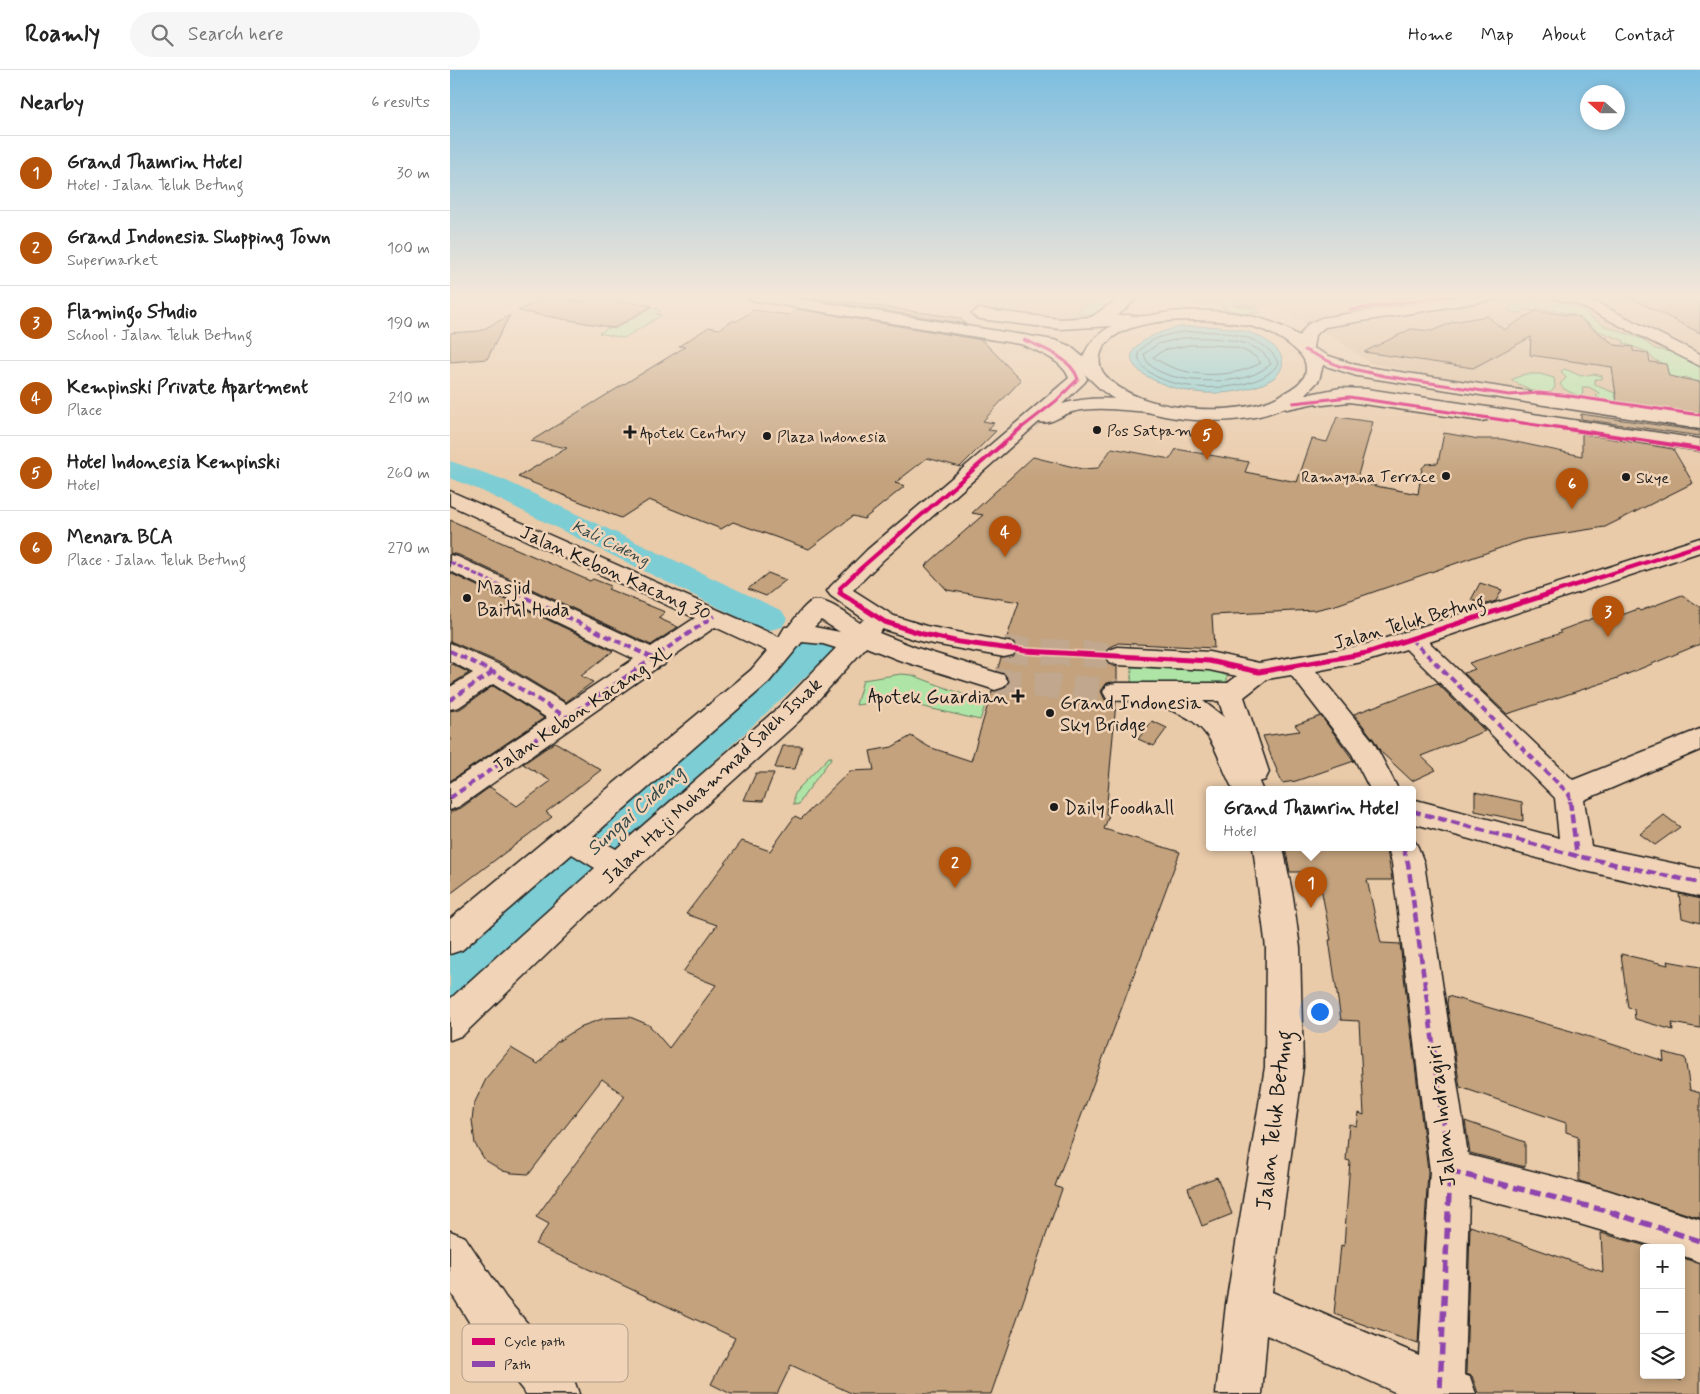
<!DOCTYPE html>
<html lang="en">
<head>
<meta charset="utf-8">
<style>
	:root { --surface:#fff; --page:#f6f6f6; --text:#222; --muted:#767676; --line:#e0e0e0; --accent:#b45309 }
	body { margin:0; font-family:Mynerve,sans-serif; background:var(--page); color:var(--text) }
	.controls { position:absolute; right:15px; bottom:15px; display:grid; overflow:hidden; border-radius:5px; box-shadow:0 2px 8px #0003 }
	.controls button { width:45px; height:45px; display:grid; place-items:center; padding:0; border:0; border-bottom:1px solid var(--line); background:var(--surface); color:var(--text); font:25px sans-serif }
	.compass { position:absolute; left:1130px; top:15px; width:45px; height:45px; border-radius:50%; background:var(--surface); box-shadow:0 2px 8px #0003; rotate:291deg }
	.you { position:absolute; left:869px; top:941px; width:18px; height:18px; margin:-12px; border:4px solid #fff; border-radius:50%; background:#1a73e8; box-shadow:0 0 0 8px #1a73e833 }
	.badge { display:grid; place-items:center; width:32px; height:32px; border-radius:50%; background:var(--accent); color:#fff; font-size:16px; font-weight:700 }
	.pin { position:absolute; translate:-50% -41px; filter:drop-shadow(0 1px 2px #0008) }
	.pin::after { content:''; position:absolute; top:26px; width:18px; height:15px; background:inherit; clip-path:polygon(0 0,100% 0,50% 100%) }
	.popup { position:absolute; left:756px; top:716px; width:210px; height:65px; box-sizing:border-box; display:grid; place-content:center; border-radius:5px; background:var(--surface); filter:drop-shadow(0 1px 4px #0005); font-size:16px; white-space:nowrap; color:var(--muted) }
	.popup b { font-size:19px; color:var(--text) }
	.popup::after { content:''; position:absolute; left:50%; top:100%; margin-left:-10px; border:10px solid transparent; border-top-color:var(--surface) }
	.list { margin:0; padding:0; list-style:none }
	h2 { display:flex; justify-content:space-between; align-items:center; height:65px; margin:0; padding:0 20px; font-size:21px }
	h2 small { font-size:16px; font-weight:400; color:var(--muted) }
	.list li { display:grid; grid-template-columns:32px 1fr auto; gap:15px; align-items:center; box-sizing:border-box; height:75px; padding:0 20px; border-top:1px solid var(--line) }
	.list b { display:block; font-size:19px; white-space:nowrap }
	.list p { margin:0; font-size:16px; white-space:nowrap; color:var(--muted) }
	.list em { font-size:16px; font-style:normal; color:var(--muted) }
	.icon { flex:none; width:28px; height:28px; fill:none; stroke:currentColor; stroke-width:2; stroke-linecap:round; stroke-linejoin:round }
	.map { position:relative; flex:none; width:1250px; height:1324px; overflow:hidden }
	header { display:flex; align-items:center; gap:30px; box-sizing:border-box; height:70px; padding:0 25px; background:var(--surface); border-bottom:1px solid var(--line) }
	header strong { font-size:24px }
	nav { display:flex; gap:28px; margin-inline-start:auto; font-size:18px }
	.search { width:350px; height:45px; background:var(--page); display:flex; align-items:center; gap:12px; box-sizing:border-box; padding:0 18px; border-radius:28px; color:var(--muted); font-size:19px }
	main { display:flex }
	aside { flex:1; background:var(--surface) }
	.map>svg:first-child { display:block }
	.built { fill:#dabb99 }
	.green { fill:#aee4a6; stroke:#658061 }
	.water { fill:#7ccdd4; stroke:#56868a }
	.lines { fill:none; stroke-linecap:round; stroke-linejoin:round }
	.shore { stroke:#426366; stroke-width:1 }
	.river { fill:#7ccdd4; fill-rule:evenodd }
	.building { fill:#c3a27d; stroke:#1c1c1c }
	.minor-tunnel { stroke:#c0a78d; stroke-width:26; stroke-dasharray:26 13; stroke-linecap:butt }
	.minor-casing { stroke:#1c1c1c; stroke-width:3 }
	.major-casing { stroke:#1c1c1c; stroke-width:3 }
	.minor { fill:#f1d4b7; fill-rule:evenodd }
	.major { fill:#f1d4b7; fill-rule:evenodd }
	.quiet-far3 { stroke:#8e44ad; stroke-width:3; stroke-dasharray:5.5 3; stroke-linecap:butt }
	.quiet-far2 { stroke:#8e44ad; stroke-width:4; stroke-dasharray:7 4; stroke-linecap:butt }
	.quiet-far1 { stroke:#8e44ad; stroke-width:4.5; stroke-dasharray:9 4.5; stroke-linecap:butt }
	.quiet { stroke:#8e44ad; stroke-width:5.5; stroke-dasharray:11 5.5; stroke-linecap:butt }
	.cycleway-far2-casing { stroke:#f1d4b7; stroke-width:5 }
	.cycleway-far1-casing { stroke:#f1d4b7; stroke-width:6 }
	.cycleway-casing { stroke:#f1d4b7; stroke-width:8 }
	.cycleway-far2 { stroke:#d6006c; stroke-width:3 }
	.cycleway-far1 { stroke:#d6006c; stroke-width:4 }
	.cycleway { stroke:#d6006c; stroke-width:5 }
	.poi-dot { fill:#1c1c1c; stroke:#f1d4b7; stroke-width:2 }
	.labels { text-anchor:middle; stroke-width:5; stroke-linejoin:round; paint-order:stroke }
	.far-poi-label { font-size:16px; fill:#1c1c1c; stroke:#f1d4b7; text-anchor:start }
	.far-water-label { font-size:16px; font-style:italic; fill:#34484a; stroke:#f1d4b7 }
	.street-label { font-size:19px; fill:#1c1c1c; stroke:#f1d4b7 }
	.poi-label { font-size:19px; fill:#1c1c1c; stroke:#f1d4b7; text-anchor:start }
	.water-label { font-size:20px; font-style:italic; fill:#34484a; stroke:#f1d4b7 }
	.near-street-label { font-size:22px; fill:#1c1c1c; stroke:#f1d4b7 }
	.key { fill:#f1d4b7; stroke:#b19d88; stroke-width:1 }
	.key-label { font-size:14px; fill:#1c1c1c }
</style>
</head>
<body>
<header>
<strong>Roamly</strong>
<div class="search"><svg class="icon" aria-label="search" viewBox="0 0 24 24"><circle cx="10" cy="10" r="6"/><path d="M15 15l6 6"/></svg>Search here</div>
<nav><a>Home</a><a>Map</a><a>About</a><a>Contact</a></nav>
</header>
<main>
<aside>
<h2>Nearby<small>6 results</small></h2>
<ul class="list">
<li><span class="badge">1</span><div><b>Grand Thamrin Hotel</b><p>Hotel · Jalan Teluk Betung</p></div><em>30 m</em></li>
<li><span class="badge">2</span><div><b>Grand Indonesia Shopping Town</b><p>Supermarket</p></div><em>100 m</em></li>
<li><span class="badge">3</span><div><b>Flamingo Studio</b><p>School · Jalan Teluk Betung</p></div><em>190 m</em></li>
<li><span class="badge">4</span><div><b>Kempinski Private Apartment</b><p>Place</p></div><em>210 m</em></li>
<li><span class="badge">5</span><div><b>Hotel Indonesia Kempinski</b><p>Hotel</p></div><em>260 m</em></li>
<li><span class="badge">6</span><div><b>Menara BCA</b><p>Place · Jalan Teluk Betung</p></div><em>270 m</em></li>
</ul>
</aside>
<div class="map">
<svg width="1250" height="1324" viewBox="0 0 1250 1324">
	<rect width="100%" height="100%" fill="#e9caa9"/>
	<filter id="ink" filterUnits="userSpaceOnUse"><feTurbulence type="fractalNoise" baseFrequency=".02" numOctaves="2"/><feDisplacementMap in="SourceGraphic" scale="10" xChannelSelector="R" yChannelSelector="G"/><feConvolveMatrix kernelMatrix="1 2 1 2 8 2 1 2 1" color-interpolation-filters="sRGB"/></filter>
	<g filter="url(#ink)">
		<!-- built -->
		<polygon class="built" points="474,226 1098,226 1103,229 1116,226 1250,226 1250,352 1065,323 920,293 881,265 833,241 721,228 637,242 626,251"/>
		<!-- green -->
		<g class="green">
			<path d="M662 226H687C681 233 659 237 650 239L649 244C641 246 632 246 626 240 628 239 647 230 649 229 653 227 658 228 662 226Z"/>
			<path d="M735 226H775L808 235 802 236 787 233 783 235 807 239 810 243C799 245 783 241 772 238V234L765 232 760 234 747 233 741 230H731Z"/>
			<polygon points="1081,230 1108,231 1133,238 1139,246 1155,256 1192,269 1205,279 1221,282 1237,290 1250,294 1250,314 1236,307 1218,311 1215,296 1212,293 1205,290 1195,281 1173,273 1175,271 1139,257 1139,254 1125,247 1123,244 1087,238 1085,241 1076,239 1072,243 1060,242 1058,240 1063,236"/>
			<polygon points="202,237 208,238 206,240 211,241 206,244 212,245 174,268 149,263 158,258 165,259"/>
			<path d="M1115 299 1131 306 1144 304 1152 306V309H1145V315L1165 323 1164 325 1167 328 1250 332V347L1239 346 1225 340 1181 337 1167 331 1151 329 1146 326 1149 323 1139 317H1132L1133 323 1131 326C1124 324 1114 321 1110 314L1116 308 1111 301Z"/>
			<polygon points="1075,304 1090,304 1104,308 1105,317 1101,322 1089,324 1061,310"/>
			<polygon points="682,597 768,601 777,606 777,614 681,614"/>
			<polygon points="451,604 462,605 536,633 530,650 444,630 406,635 413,610"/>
			<polygon points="379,687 382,687 353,727 349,734 344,735 344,726 347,720"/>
		</g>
		<!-- water -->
		<path class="water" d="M731 257C761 255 807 255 828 281 832 286 834 292 831 299 826 310 811 315 800 318 770 327 732 324 704 310 653 285 701 262 731 257Z"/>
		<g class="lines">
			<!-- shore -->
			<g class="shore">
				<path d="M732 262C761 260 815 261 828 293 811 329 689 325 688 283 698 268 715 265 732 262Z"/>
				<path d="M733 268C758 267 810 267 821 294 812 301 804 305 793 308 771 313 716 313 699 294 697 292 695 287 694 284L708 274Z"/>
				<path d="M740 275C761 275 797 273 811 293 779 310 732 308 703 287L714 280Z"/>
			</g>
			<!-- river -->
			<g class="river">
				<polygon points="0,391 52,409 332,541 337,549 332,557 320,560 308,557 32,421 0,408"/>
				<polygon points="370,563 382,566 387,574 382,582 17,920 0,927 0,875 358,566"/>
			</g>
		</g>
		<!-- building -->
		<g class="building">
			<polygon points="97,226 133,232 144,226 202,236 164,258 68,241"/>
			<polygon points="1177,226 1250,226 1250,263"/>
			<polygon points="364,227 510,248 516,254 362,229"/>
			<polygon points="347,239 532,270 571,310 533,351 544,353 538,360 546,361 510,397 477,388 445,413 455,416 414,449 403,446 359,479 283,452 271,459 199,430 171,448 68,407 117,378 81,371 235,277 229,276 259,257 269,259 282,251 287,251 304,240 339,245"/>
			<polygon points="1085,241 1127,246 1165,275 1183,277 1183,281 1198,283 1200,292 1216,294 1219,306 1250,312 1250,345 1167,333 1162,297 1080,285 1081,267 1023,298 914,282 961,259 982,261 1003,252 1037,246 1054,260"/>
			<polygon points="60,245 37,289 0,292 0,263 30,261"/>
			<polygon points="1131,344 1250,361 1250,366 1131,349"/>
			<polygon points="887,347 923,352 906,412 931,417 968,424 972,398 976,394 988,393 994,363 1029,369 1052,369 1132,386 1132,364 1223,379 1243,413 1155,457 1076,469 886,535 865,540 762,545 764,578 668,573 657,579 653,587 658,594 667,597 667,611 657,613 651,621 655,630 666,632 656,744 659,745 654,759 730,782 605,1116 612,1119 541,1324 403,1324 341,1295 327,1324 281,1324 261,1314 285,1268 85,1174 99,1154 86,1147 175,1026 152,1009 79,1104 62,1103 53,1101 35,1090 25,1074 22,1050 24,1034 37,1007 61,978 88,994 107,972 132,956 155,948 180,947 199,955 219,978 266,915 233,902 267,855 236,844 292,771 320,781 345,746 351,749 400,701 424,700 420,681 442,677 461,666 479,677 521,691 542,621 555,619 560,612 556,604 547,601 551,588 563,587 569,580 565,572 556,570 569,532 497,520 475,496 533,445 522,443 583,387 632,399 648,398 662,378 720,389 726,379 799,392 795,402 847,412 862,369 877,372"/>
			<polygon points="0,450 140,511 143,509 161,516 158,519 215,542 208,548 228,557 201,575 9,485 0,483"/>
			<polygon points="0,503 163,581 131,606 143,612 116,632 53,594 0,571"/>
			<polygon points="318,503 336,510 316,526 298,519"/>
			<polygon points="1030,513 1052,520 1046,531 1036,534 1021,530"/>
			<polygon points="1232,525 1250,537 1250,574 1168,608 1057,644 1014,603 1025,599 1019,593 1111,563 1109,561 1144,548 1150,553 1188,539 1190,541"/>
			<polygon points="2,594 19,603 0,615 0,595"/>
			<polygon points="987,613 1035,661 971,686 986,700 962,711 931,682 924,670 904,644"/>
			<polygon points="43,616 94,648 0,711 0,641 10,639"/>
			<polygon points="871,646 904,691 846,711 832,713 813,666 850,661 845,655"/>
			<polygon points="702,651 717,658 704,676 688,669"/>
			<polygon points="105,672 151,700 96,742 102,747 0,824 0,742 11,738 40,717 67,736 101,711 73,694"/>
			<polygon points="333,676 352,676 345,699 325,698"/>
			<polygon points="306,703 324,703 313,731 294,730"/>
			<polygon points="1025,722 1072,732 1073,751 1025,741"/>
			<polygon points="1214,745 1230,757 1205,775 1190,764"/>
			<polygon points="835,777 936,777 937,780 942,810 917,810 931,873 950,874 978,1101 968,1274 884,1244 891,1175 894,1176 900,1091 896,1090 899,1054 907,1056 909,1043 914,1045 909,951 891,950 879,870 881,870 868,802 840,802"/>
			<polygon points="1229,824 1250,829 1250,853 1232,848"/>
			<polygon points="1171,884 1218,895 1217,891 1250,897 1250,958 1222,953 1223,960 1185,949 1184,939 1178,938"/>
			<polygon points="998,926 1121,961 1214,991 1213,982 1235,988 1240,1020 1250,1023 1250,1148 1129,1111 1128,1066 1116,1062 1116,1053 1010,1017 997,934"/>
			<polygon points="1015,1051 1075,1072 1075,1097 1020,1083"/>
			<polygon points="767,1107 782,1144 752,1156 738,1118"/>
			<polygon points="1020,1156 1153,1202 1151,1163 1203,1178 1194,1178 1194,1305 1215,1305 1231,1311 1231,1187 1250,1194 1250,1324 1028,1323 1022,1306 1016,1304"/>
		</g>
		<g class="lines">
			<!-- minor-tunnel -->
			<g class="minor-tunnel">
				<polyline points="554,579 668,586"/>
				<polyline points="545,611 666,622"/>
			</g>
			<!-- minor casing -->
			<g class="minor-casing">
				<g id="minor">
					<path d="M671 226H688C679 238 652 260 637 256L635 253C639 248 664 232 671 226Z"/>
					<polygon points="1105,226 1137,228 1250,284 1250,296 1127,234 1107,229"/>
					<path d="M574 265C597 271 629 286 637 309L634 313 612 334C641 325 672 329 702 332L708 333 711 337 708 341 702 342C676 341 648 335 622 342 610 345 602 355 589 352L433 490 403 520 444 546 476 556 563 573 567 579 563 585 554 587 473 572 432 559 429 563 467 578 554 605 558 611 554 617 545 620 536 617 449 590 416 577 349 651 179 805 13 965 0 970V929L145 798 122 784 12 880 0 884V849L301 600 317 581 265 557 216 591 214 595 208 597 10 736 0 740V713L97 648 43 614 9 637 0 639V617L23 603 0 591V573L52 596 116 634 184 589 0 501V485L8 487 201 577 245 548 0 435V421L329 567 335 557H338C345 549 351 539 359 533 371 523 399 546 410 553L414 549 381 526 377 521 381 516 417 480 619 308C613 290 585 280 568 273L566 270 568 267ZM371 550 390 562 364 557ZM352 572 373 574 386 578 329 637 166 779 143 766 319 612Z"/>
					<polygon points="899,322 1031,341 1037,342 1040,346 1037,350 1031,351 899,332 873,335 867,334 864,330 867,326"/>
					<path d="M1250 468V482L979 572 1123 710 1250 659V680L1134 730 1141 776 1250 799V827L1127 799 962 753V729L1109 768 1105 728 956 579 917 591 866 601 923 671 948 719H920L902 684 841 605 817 609 794 627 819 702 815 710 809 712 812 719H783C775 705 771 691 764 677 749 646 722 639 691 632 680 630 668 632 657 629L653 622 657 615 666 613H778L787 606 759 600 668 595 659 592 655 586 659 580 668 577 759 582 809 593 914 575ZM753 631H769L774 647Z"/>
					<polygon points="962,767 968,777 974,793 1018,1085 1157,1120 1250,1150 1250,1192 1231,1185 1231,1178 1210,1178 1126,1153 1019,1126 1014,1305 1020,1307 1026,1324 949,1324 817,1265 812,1324 766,1324 776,1234 815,997 816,878 803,777 833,777 843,827 850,878 853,997 822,1222 969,1285 980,1101 942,793 938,777 962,777"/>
					<polygon points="0,1161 15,1167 56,1228 123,1307 129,1324 76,1324 24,1260 0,1221"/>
				</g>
			</g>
			<!-- major casing -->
			<g class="major-casing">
				<path id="major" d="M295 226H332L604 270 620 276 633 287C639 272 648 263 662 256L610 259 530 249 525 247 522 244 525 241 530 239 610 249 679 245C692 249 707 243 721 242 763 238 813 242 849 266L858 254 871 248 1012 226H1050L1043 230 875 257 865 265 863 278 879 286 910 296 1250 347V359L907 306 873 295 869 310 855 325 890 318 917 319 1250 369V381L917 329 890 328 837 339 833 338C788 359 704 353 661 327 653 322 647 316 641 310 631 300 619 291 608 282L600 279 302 230ZM746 250C783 251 821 255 848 282 853 287 856 291 856 299 856 312 841 319 831 325 791 349 686 343 655 305 649 298 648 289 652 280 666 252 719 250 746 250Z"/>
			</g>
			<!-- minor -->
			<use href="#minor" class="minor"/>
			<!-- major -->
			<use href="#major" class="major"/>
			<!-- quiet-far3 -->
			<polyline class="quiet-far3" points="0,492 68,524"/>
			<!-- quiet-far2 -->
			<g class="quiet-far2">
				<polyline points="66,523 205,589"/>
				<polyline points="961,569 1119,724 1120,733"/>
				<polyline points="0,581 43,602 118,648"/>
				<polyline points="0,630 43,602"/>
				<polyline points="0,728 264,546"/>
			</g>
			<!-- quiet-far1 -->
			<g class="quiet-far1">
				<polyline points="1120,731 1127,786"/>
				<polyline points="962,741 1127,786 1250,813"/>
				<polyline points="953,777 958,793 986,995"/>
			</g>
			<!-- quiet -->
			<g class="quiet">
				<polyline points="985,994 1000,1101 990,1318"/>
				<polyline points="1000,1101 1157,1141 1250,1171"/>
			</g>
			<!-- cycleway-far2 casing -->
			<g class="cycleway-far2-casing">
				<g id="cycleway-far2">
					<polyline points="900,240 997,226"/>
					<polyline points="855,280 889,296 935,306 1059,325 1088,323 1113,325 1250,345"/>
					<polyline points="843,333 899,327 1113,359"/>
					<path d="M570 359 606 331 628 309C621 288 593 278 574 270"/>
				</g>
			</g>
			<!-- cycleway-far1 casing -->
			<g class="cycleway-far1-casing">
				<g id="cycleway-far1">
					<polyline points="1104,357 1250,379"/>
					<polyline points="392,524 390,518 411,498 572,357"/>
					<polyline points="1098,524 1250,475"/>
				</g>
			</g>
			<!-- cycleway casing -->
			<g class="cycleway-casing">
				<polyline id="cycleway" points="390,523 435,552 473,564 509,572 576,581 759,591 809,602 917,583 1102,523"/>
			</g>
			<!-- cycleway-far2 -->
			<use href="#cycleway-far2" class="cycleway-far2"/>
			<!-- cycleway-far1 -->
			<use href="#cycleway-far1" class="cycleway-far1"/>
			<!-- cycleway -->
			<use href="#cycleway" class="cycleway"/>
		</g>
	</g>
	<!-- sky -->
	<linearGradient id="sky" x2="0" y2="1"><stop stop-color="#7dbee0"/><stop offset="0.55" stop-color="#f5e7d8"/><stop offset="1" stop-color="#f5e7d8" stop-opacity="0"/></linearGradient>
	<rect width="1250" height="412" fill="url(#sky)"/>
	<!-- markers -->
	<g class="poi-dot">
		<circle cx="647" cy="360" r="5"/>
		<path d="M177.5 354.5h5v5h5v5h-5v5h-5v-5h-5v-5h5z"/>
		<circle cx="317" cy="366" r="5"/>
		<circle cx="996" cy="406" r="5"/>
		<circle cx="1176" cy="407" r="5"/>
		<circle cx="17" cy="528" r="5"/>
		<path d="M565.5 618.5h5v5h5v5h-5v5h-5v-5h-5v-5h5z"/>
		<circle cx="600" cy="643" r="5"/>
		<circle cx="604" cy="737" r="5"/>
	</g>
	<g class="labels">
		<!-- far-poi labels -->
		<g class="far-poi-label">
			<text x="657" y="366">Pos Satpam</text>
			<text x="190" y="368">Apotek Century</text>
			<text x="327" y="372">Plaza Indonesia</text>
			<text x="986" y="412" text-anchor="end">Ramayana Terrace</text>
			<text x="1186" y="413">Skye</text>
		</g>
		<!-- far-water labels -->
		<g class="far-water-label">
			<text transform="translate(161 472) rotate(26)" y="6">Kali Cideng</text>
		</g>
		<!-- street labels -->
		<g class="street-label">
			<text transform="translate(166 502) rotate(24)" y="7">Jalan Kebon Kacang 30</text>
			<text transform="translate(959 551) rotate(-16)" y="7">Jalan Teluk Betung</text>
			<text transform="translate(132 638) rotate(-34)" y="7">Jalan Kebon Kacang XL</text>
			<text transform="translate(261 710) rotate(-43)" y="7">Jalan Haji Mohammad Saleh Ishak</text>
		</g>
		<!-- poi labels -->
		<g class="poi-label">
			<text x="27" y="524">Masjid<tspan x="27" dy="22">Baitul Huda</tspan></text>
			<text x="558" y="633" text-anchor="end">Apotek Guardian</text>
			<text x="610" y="639">Grand Indonesia<tspan x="610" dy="22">Sky Bridge</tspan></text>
			<text x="614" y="744">Daily Foodhall</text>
		</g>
		<!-- water labels -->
		<g class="water-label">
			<text transform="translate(185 740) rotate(-42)" y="7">Sungai Cideng</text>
		</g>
		<!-- near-street labels -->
		<g class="near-street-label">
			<text transform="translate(990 1046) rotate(-96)" y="8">Jalan Indragiri</text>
			<text transform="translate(823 1050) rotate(-83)" y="8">Jalan Teluk Betung</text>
		</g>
	</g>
	<!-- legend -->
	<rect x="12" y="1254" width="166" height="58" rx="8" class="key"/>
	<rect x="22" y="1268" width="23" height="7" fill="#d6006c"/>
	<rect x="22" y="1291" width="23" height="6" fill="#8e44ad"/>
	<g class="key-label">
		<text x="54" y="1276">Cycle path</text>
		<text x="54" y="1299">Path</text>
	</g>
</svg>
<div class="controls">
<button>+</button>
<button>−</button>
<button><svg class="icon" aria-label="layers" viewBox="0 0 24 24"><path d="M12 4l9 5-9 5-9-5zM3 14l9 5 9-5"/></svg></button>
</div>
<svg class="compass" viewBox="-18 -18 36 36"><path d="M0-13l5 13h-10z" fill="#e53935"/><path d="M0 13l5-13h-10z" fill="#767676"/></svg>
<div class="you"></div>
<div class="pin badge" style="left:861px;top:838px">1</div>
<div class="popup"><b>Grand Thamrin Hotel</b>Hotel</div>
<div class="pin badge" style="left:505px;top:818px">2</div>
<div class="pin badge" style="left:1158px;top:567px">3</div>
<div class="pin badge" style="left:555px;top:487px">4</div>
<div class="pin badge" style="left:757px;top:390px">5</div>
<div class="pin badge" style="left:1122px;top:439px">6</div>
</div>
</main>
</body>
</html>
